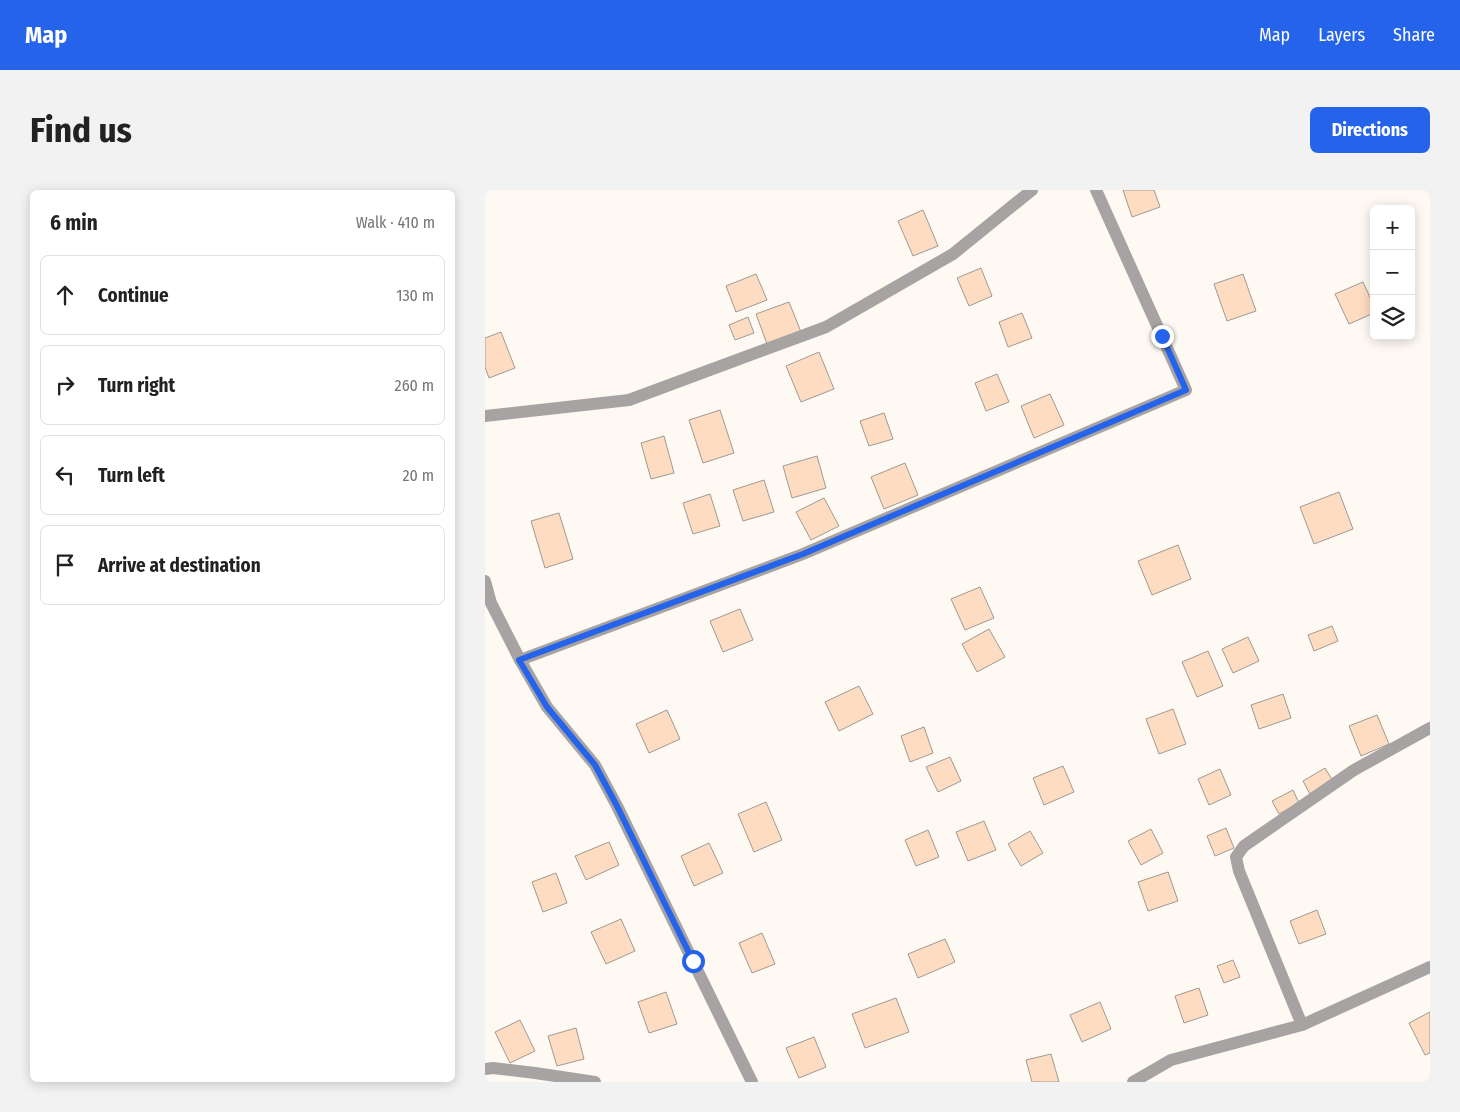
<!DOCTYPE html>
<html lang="en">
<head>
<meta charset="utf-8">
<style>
	:root { --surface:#fff; --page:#f2f2f2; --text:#222; --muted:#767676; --line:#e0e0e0; --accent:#2563eb }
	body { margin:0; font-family:"Fira Sans Condensed",sans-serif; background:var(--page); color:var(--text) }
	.controls { position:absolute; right:15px; top:15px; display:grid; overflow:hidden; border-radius:8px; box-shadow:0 2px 12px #0003 }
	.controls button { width:45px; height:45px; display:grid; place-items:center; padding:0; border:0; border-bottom:1px solid var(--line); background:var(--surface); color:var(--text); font:25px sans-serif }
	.stop { position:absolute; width:15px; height:15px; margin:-11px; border:4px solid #2563eb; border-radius:50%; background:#fff }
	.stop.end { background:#2563eb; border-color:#fff; box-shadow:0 1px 5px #0008 }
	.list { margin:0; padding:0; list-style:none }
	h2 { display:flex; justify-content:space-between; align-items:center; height:65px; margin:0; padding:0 20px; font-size:21px }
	h2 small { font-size:16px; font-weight:400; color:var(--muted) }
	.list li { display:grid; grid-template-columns:32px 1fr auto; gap:15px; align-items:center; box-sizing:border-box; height:80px; margin:0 10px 10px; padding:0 10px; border:1px solid var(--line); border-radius:8px }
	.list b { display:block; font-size:19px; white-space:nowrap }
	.list em { font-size:16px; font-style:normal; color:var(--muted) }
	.icon { flex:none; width:28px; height:28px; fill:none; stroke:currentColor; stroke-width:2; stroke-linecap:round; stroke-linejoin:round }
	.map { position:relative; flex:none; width:945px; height:892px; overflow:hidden; border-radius:8px }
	header { display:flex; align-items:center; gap:30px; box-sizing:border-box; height:70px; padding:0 25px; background:var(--accent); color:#fff }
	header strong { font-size:24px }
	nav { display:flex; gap:28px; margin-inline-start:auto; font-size:18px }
	.intro { display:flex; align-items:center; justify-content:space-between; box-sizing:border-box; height:120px; padding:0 30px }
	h1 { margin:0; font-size:35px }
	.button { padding:12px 22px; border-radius:8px; background:var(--accent); color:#fff; font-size:18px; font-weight:700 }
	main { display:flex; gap:30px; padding:0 30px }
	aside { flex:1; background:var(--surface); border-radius:8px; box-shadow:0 2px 12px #0003 }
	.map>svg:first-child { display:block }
	.building { fill:#fedcc1; stroke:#9f9994 }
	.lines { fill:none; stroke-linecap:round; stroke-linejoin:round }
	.street { stroke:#a7a3a2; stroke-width:12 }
	.route { stroke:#2563eb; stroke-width:6 }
</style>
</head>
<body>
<header>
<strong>Map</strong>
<nav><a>Map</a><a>Layers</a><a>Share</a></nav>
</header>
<div class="intro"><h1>Find us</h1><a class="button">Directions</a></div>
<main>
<aside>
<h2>6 min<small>Walk · 410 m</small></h2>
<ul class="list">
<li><svg class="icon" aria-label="ahead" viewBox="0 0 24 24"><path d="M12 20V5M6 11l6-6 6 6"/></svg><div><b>Continue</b></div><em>130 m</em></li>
<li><svg class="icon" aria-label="right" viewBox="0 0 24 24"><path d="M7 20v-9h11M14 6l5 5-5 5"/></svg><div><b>Turn right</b></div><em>260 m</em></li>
<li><svg class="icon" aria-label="left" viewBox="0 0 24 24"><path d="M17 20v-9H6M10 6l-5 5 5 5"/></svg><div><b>Turn left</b></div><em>20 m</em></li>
<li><svg class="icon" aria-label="arrive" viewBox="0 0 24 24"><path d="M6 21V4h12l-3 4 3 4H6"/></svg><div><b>Arrive at destination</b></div></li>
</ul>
</aside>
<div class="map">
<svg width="945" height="892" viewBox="0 0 945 892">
	<rect width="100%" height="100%" fill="#fefaf3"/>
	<!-- building -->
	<g class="building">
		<polygon points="638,0 669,0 675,17 647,27"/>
		<polygon points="438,20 453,56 428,66 413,31"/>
		<polygon points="496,78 507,106 484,116 472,88"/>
		<polygon points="271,84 282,110 251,122 241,96"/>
		<polygon points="758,84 771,121 742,131 729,94"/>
		<polygon points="878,92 889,116 889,123 864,134 850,104"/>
		<polygon points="304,112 316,142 282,154 271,124"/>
		<polygon points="537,123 547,148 523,157 514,132"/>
		<polygon points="263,127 269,143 250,150 244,135"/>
		<polygon points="16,142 30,178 4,188 0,177 0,148"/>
		<polygon points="334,162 349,199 316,212 301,176"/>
		<polygon points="512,184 524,212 501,221 490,193"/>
		<polygon points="565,204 579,235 549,248 536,216"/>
		<polygon points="235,220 249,263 218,273 204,230"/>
		<polygon points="399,223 408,249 384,256 375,231"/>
		<polygon points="179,246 189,283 166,289 156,253"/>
		<polygon points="332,266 341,298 307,308 298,276"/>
		<polygon points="420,273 433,305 399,319 386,287"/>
		<polygon points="279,290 289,322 258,331 248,300"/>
		<polygon points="854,302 868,339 829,354 815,317"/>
		<polygon points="225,304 235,336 208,344 198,313"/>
		<polygon points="339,308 354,336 326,350 311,322"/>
		<polygon points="74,323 88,369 60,378 46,331"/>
		<polygon points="693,355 706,389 667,405 653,371"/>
		<polygon points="495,397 509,428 480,440 466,409"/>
		<polygon points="255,419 268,450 238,462 225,431"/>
		<polygon points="847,436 853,451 829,461 823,445"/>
		<polygon points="504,439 520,467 492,482 477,454"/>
		<polygon points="763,447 774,471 748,483 737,459"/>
		<polygon points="723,461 738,496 712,507 697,472"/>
		<polygon points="374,496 388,524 354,541 340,512"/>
		<polygon points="798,504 806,528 774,539 766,515"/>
		<polygon points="688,519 701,554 674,564 661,529"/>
		<polygon points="182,520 195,549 164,563 151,534"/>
		<polygon points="892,525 904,554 876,566 864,536"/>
		<polygon points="439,537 448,563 425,572 416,546"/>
		<polygon points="465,567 476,591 453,602 441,577"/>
		<polygon points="578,576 589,602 559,615 548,588"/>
		<polygon points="840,578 848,591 825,604 818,591"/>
		<polygon points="735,579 746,605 724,615 713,589"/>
		<polygon points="808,600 814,613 794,624 787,611"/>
		<polygon points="281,612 297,650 269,662 253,624"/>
		<polygon points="499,631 511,660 483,671 471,642"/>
		<polygon points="741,638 749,658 730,666 722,646"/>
		<polygon points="666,639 678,663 656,675 643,651"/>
		<polygon points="443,640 454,667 431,676 420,650"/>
		<polygon points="545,641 558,663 536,676 523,654"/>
		<polygon points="124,652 134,675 101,690 90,666"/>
		<polygon points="224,653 238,683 209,696 196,666"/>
		<polygon points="683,682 693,711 663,721 653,692"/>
		<polygon points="71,683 82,713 58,722 47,692"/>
		<polygon points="832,720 841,744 814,754 805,731"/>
		<polygon points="136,729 150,761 121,774 106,742"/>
		<polygon points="277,743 290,774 267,783 254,753"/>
		<polygon points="460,749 470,772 433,788 423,764"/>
		<polygon points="748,770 755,787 739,793 732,776"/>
		<polygon points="714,798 723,825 699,833 690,806"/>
		<polygon points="181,802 192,834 164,843 153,812"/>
		<polygon points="411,808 424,842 380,858 367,824"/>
		<polygon points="615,812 626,839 597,852 585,825"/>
		<polygon points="945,822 945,863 940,865 924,833"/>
		<polygon points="35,830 50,861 25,873 10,842"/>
		<polygon points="91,838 99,869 72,876 63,846"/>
		<polygon points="329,847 341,877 314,888 301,858"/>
		<polygon points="566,864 574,892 547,892 541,870"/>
	</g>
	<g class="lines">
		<!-- street -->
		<g class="street">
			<polyline points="0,226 144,210 341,137 468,64 547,0"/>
			<polyline points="0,391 6,413 35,470 62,517 110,575 132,616 267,892"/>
			<polyline points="35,470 318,364 701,200 611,0"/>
			<polyline points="817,835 754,681 751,667 759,656 869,580 945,538"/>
			<polyline points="0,879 8,878 50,883 110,892"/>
			<polyline points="648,892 686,870 817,835 945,777"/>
		</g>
	</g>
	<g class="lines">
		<!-- route -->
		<polyline class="route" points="208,771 132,616 110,575 62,517 34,470 318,364 701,200 677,146"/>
	</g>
</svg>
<div class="controls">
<button>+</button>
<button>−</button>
<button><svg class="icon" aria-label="layers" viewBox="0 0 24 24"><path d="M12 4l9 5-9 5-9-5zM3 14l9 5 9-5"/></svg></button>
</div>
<div class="stop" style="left:208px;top:771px"></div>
<div class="stop end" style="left:677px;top:146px"></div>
</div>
</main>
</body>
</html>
